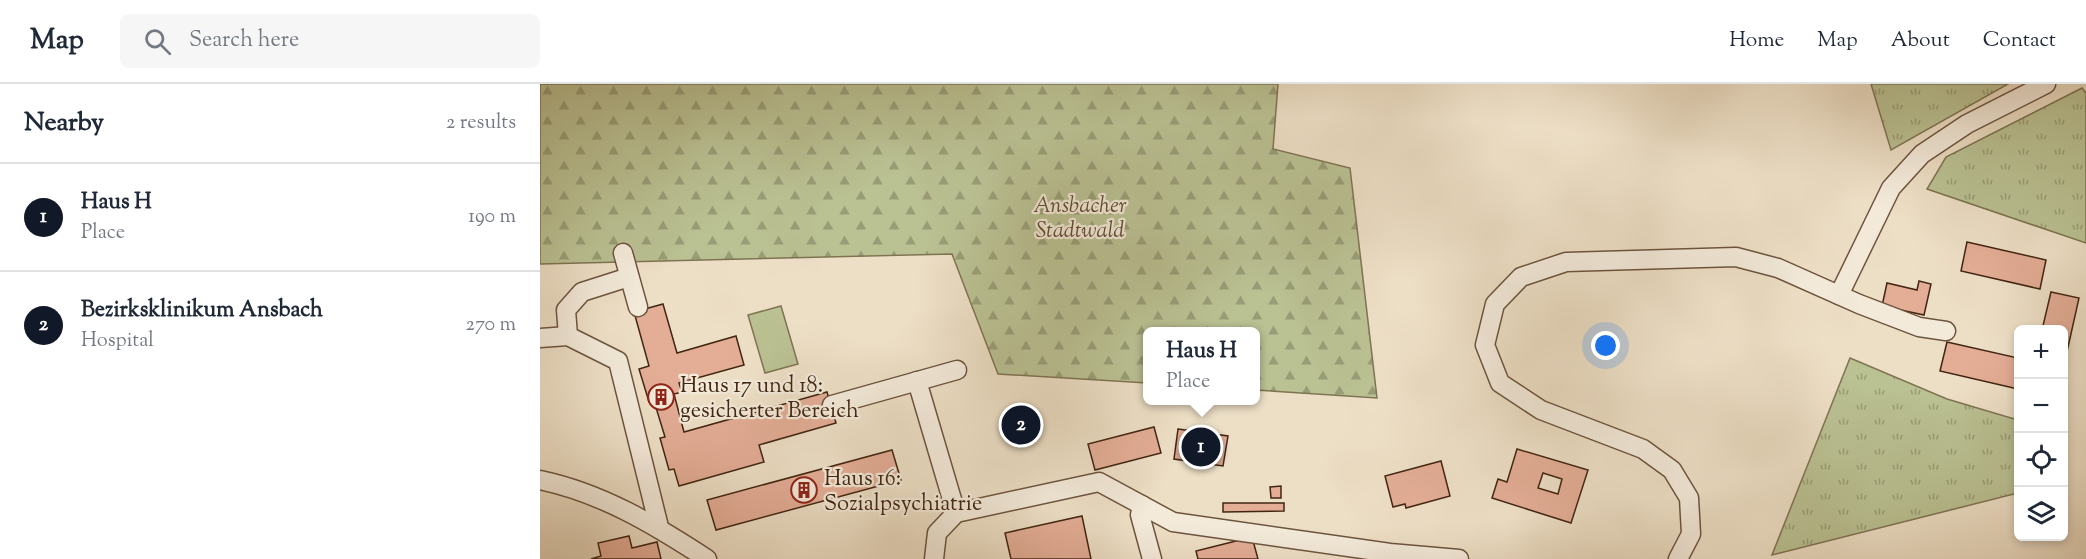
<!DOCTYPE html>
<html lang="en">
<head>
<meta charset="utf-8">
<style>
	:root { --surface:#fff; --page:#f6f6f7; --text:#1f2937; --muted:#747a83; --line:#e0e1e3; --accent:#111827 }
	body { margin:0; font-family:"Sorts Mill Goudy",serif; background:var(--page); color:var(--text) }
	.controls { position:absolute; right:18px; bottom:18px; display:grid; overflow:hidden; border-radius:9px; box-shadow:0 3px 9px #0003 }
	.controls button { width:54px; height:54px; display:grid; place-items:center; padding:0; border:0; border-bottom:2px solid var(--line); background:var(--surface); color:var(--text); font:30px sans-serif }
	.you { position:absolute; left:1066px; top:262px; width:21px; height:21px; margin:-15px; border:4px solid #fff; border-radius:50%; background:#1a73e8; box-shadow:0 0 0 9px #1a73e833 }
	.badge { display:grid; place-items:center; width:39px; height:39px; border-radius:50%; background:var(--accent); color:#fff; font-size:20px; font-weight:700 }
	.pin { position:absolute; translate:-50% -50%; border:3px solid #fff; box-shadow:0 2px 6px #0006 }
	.popup { position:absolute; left:603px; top:243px; width:117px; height:78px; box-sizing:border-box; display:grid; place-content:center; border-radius:9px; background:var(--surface); filter:drop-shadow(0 2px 4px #0005); font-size:20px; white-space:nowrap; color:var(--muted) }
	.popup b { font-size:22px; color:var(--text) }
	.popup::after { content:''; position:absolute; left:50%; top:100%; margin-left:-12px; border:12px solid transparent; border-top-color:var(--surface) }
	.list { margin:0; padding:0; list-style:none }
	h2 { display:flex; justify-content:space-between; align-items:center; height:78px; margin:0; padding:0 24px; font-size:26px }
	h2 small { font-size:20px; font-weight:400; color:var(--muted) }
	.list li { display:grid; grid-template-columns:39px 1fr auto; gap:18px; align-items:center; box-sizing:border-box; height:108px; padding:0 24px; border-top:2px solid var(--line) }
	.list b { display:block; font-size:22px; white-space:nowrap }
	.list p { margin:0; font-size:20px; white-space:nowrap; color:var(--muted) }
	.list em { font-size:20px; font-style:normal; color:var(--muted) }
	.icon { flex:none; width:33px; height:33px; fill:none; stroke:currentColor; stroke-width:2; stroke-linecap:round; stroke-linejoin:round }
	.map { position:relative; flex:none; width:1546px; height:475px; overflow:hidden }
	header { display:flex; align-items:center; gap:36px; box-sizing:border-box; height:84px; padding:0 30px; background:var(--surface); border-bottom:2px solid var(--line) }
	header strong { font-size:28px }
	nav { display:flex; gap:33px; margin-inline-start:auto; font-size:21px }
	.search { width:420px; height:54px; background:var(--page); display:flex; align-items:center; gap:15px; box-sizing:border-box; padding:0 21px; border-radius:9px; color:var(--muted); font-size:22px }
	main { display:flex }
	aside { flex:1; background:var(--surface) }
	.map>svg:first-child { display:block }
	.grass { fill:url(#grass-tufts); stroke:#7e7452; stroke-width:1.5 }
	.forest { fill:url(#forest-firs); stroke:#7e7452; stroke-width:1.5 }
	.garden { fill:#bac193; stroke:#7e7452; stroke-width:1.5 }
	.building { fill:#e3ad96; stroke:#422612; stroke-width:1.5; fill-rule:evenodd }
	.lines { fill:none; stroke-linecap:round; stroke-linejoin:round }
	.minor-casing { stroke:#6d543f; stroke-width:21 }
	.minor { stroke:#f3eada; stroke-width:18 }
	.labels { text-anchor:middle; stroke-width:4.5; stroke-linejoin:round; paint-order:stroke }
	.park-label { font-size:22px; font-style:italic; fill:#604d32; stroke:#f3eada }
	.poi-label { font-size:22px; fill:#422612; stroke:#f3eada; text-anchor:start }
</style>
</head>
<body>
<header>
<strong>Map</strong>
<div class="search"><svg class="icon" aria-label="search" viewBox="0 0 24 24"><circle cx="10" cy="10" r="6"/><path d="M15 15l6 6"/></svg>Search here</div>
<nav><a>Home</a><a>Map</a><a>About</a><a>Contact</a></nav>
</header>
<main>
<aside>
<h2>Nearby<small>2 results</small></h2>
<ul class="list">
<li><span class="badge">1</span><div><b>Haus H</b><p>Place</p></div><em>190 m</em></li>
<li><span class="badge">2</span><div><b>Bezirksklinikum Ansbach</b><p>Hospital</p></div><em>270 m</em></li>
</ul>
</aside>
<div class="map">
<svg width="1546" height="475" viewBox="0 0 1546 475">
	<defs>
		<pattern id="grass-tufts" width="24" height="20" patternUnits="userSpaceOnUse" patternTransform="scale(1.5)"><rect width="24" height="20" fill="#bac193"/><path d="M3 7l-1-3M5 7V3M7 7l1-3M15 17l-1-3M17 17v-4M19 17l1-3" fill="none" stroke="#999d77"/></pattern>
		<pattern id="forest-firs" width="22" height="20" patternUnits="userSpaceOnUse" patternTransform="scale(1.5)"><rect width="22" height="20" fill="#bac193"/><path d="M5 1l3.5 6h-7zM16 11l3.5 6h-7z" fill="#999d77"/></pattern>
	</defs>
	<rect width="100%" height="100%" fill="#eddfc6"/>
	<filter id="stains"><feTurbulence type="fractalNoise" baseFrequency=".00333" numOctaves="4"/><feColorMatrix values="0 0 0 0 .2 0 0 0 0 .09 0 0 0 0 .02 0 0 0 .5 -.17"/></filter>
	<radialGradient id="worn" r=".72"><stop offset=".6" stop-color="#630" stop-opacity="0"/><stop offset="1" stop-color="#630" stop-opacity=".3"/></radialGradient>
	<!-- grass -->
	<g class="grass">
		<polygon points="1331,0 1468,0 1351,66"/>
		<polygon points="1542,4 1546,9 1546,159 1387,105 1406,73"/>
		<polygon points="1310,274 1407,315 1478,336 1478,409 1232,471"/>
	</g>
	<!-- forest -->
	<polygon class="forest" points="0,0 738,0 733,65 810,84 837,314 715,306 715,248 607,248 607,299 458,290 412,170 0,180"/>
	<!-- garden -->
	<polygon class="garden" points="241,222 258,280 225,289 208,231"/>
	<!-- building -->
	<g class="building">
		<polygon points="1427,158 1506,176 1500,205 1421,187"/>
		<polygon points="1379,197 1391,200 1384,231 1342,222 1347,199 1377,206"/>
		<polygon points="1511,208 1539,214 1524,281 1524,246 1502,246"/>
		<polygon points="123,220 137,269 196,252 204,281 139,299 142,308 134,310 144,348 287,308 296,339 219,361 224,378 139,402 134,385 129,386 120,354 125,353 114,317 109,318 99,285 109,282 94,228"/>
		<polygon points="1407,258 1478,274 1478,305 1400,287"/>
		<polygon points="614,343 621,369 555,386 548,360"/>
		<polygon points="638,345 688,352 683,382 634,375"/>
		<path d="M977 365 1048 386 1031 439 952 414 958 395 967 398ZM1003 389 1022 395 1018 410 998 404Z"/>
		<polygon points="352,366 361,396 176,446 167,416"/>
		<polygon points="901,377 910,412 866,424 865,420 853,423 845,392"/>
		<polygon points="741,402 741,414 731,414 730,403"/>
		<polygon points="683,419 744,419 744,427 683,428"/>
		<polygon points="542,432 551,475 471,475 465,449"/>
		<polygon points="89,452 92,464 117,458 121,475 51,475 61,472 58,459"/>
		<polygon points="712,453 718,475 658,475 656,467"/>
	</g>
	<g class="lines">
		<!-- minor casing -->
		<g class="minor-casing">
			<g id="minor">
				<polyline points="83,169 98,223"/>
				<polyline points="1299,211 1351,104 1382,70 1427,40 1506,0"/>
				<polyline points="28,252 26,226 42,208 89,193"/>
				<polyline points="0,254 28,252 78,277 119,443"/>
				<polyline points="377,297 416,429"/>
				<polyline points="292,321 417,286"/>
				<path d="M0 396C62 409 115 441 167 475"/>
				<polyline points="602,421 600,431 612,475"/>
				<polyline points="394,475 397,449 416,429 559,398 633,438 850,469 919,475"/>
				<polyline points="1138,475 1151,450 1149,414 1132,386 1103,365 1001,326 960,299 945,261 955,220 981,193 1026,178 1196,173 1238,184 1319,220 1379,243 1406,247"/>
			</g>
		</g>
		<!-- minor -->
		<use href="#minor" class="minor"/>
	</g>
	<!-- icons -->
	<defs>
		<g id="building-ring" transform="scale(1.35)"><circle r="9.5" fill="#f3eada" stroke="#8f2418" stroke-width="1.5"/><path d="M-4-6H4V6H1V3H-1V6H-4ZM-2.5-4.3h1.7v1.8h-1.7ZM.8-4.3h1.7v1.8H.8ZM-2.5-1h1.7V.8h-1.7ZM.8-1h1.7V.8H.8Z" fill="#8f2418"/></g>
	</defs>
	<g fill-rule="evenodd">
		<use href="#building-ring" x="121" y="313"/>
		<use href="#building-ring" x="264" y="406"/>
	</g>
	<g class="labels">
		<!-- park labels -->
		<g class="park-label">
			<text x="540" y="128">Ansbacher<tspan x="540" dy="25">Stadtwald</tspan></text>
		</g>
		<!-- poi labels -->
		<g class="poi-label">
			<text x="140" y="308">Haus 17 und 18:<tspan x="140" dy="25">gesicherter Bereich</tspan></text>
			<text x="284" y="401">Haus 16:<tspan x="284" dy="25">Sozialpsychiatrie</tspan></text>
		</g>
	</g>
	<rect width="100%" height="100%" filter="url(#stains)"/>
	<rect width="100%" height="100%" fill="url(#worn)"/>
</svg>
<div class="controls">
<button>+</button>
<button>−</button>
<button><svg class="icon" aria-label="locate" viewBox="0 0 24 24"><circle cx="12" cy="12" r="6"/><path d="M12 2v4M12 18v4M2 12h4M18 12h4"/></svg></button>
<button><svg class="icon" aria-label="layers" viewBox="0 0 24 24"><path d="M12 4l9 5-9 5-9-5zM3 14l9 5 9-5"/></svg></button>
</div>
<div class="you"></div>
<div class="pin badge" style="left:661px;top:363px">1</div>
<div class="popup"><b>Haus H</b>Place</div>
<div class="pin badge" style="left:481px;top:341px">2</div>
</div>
</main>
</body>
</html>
